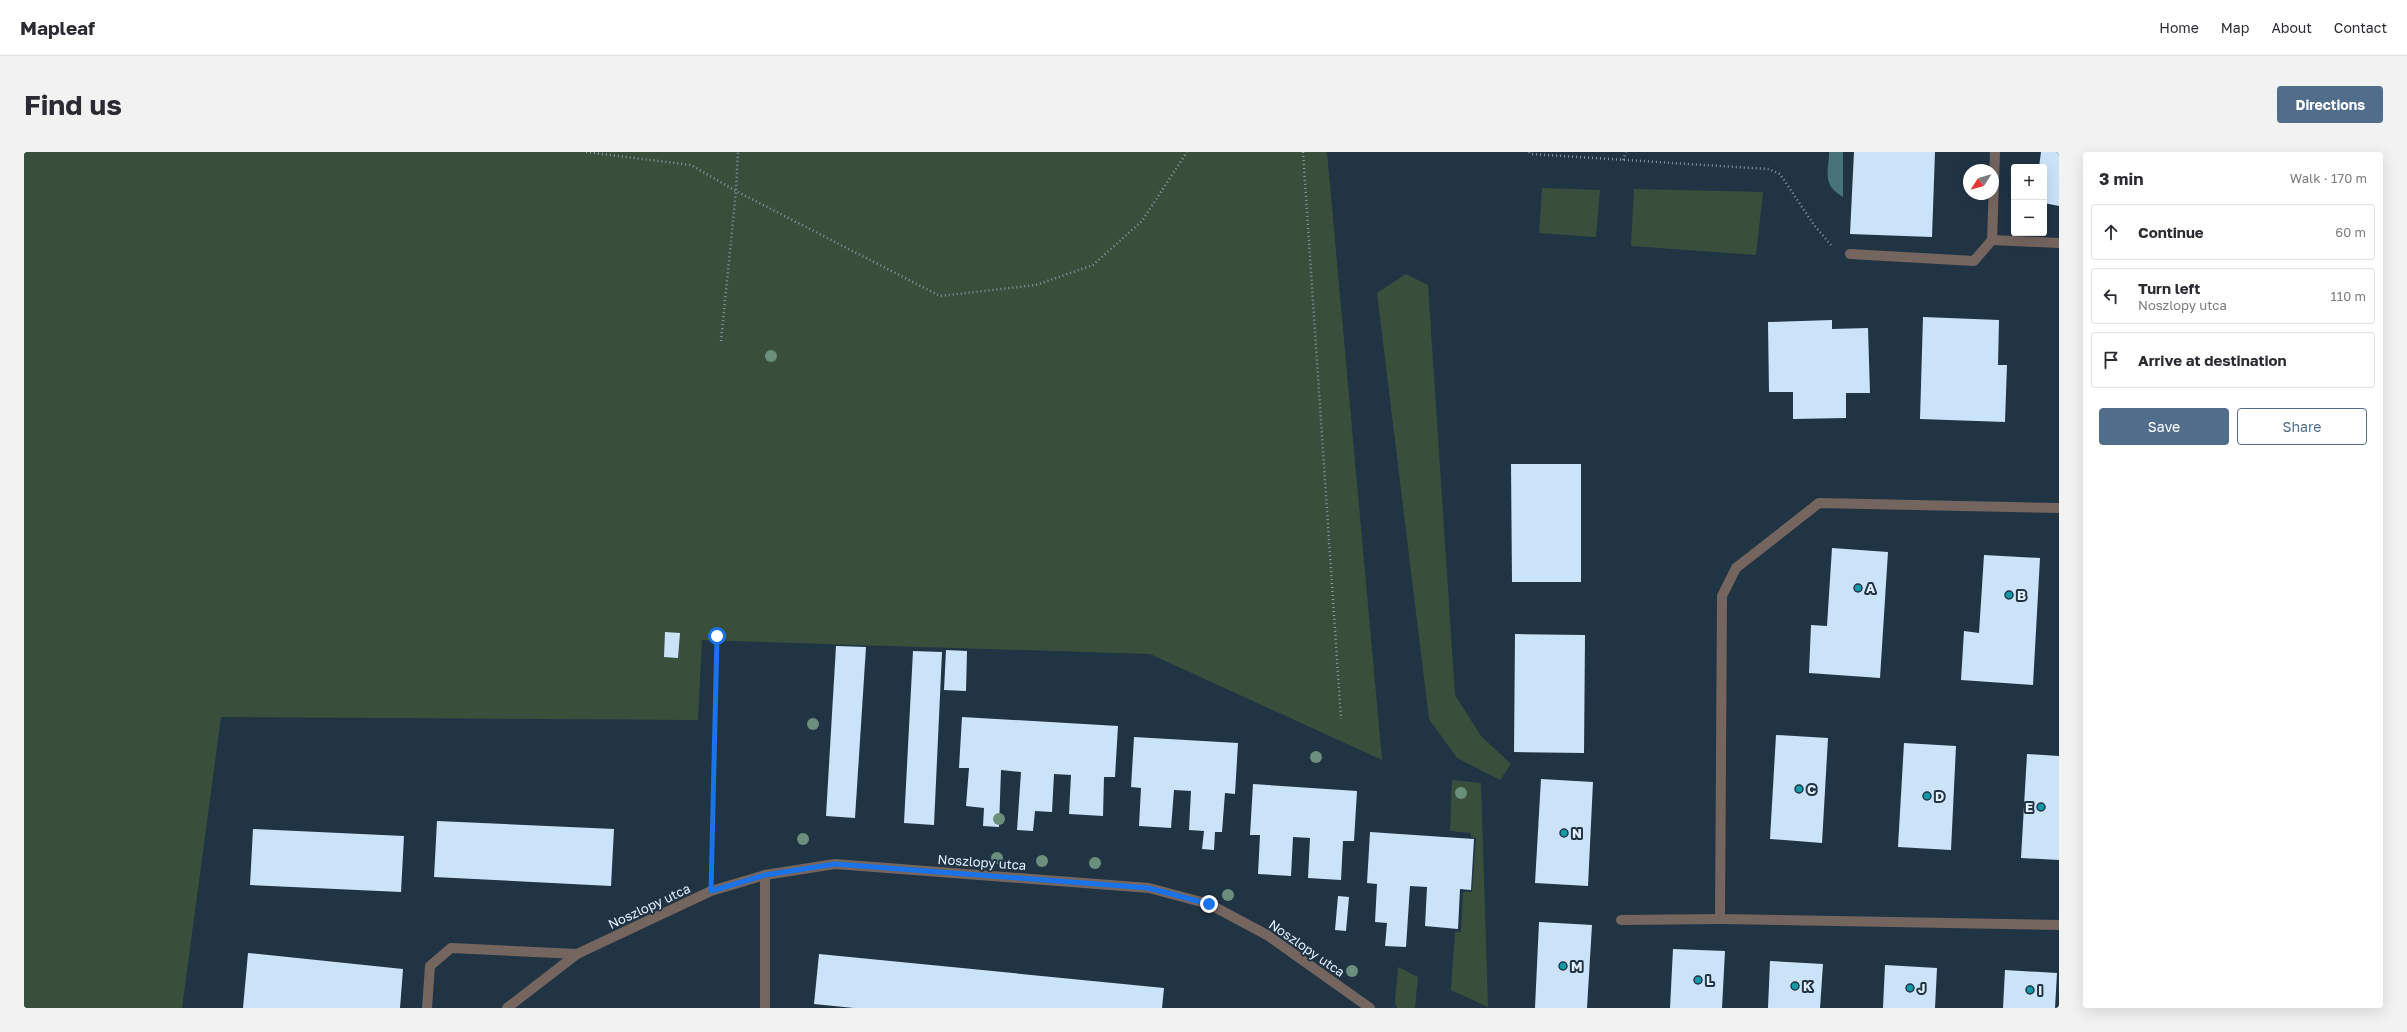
<!DOCTYPE html>
<html lang="en">
<head>
<meta charset="utf-8">
<style>
	:root { --surface:#fff; --page:#f2f2f3; --text:#2b2b33; --muted:#7c7c81; --line:#e1e1e2; --accent:#516d8c }
	body { margin:0; font-family:"Golos Text",sans-serif; background:var(--page); color:var(--text) }
	.controls { position:absolute; right:12px; top:12px; display:grid; overflow:hidden; border-radius:4px; box-shadow:0 4px 16px #0002 }
	.controls button { width:36px; height:36px; display:grid; place-items:center; padding:0; border:0; border-bottom:1px solid var(--line); background:var(--surface); color:var(--text); font:20px sans-serif }
	.compass { position:absolute; left:1939px; top:12px; width:36px; height:36px; border-radius:50%; background:var(--surface); box-shadow:0 4px 16px #0002; rotate:234deg }
	.stop { position:absolute; width:12px; height:12px; margin:-9px; border:3px solid #1a73e8; border-radius:50%; background:#fff }
	.stop.end { background:#1a73e8; border-color:#fff; box-shadow:0 1px 4px #0008 }
	.list { margin:0; padding:0; list-style:none }
	h2 { display:flex; justify-content:space-between; align-items:center; height:52px; margin:0; padding:0 16px; font-size:17px }
	h2 small { font-size:13px; font-weight:400; color:var(--muted) }
	.list li { display:grid; grid-template-columns:26px 1fr auto; gap:12px; align-items:center; box-sizing:border-box; height:56px; margin:0 8px 8px; padding:0 8px; border:1px solid var(--line); border-radius:4px }
	.list b { display:block; font-size:15px; white-space:nowrap }
	.list p { margin:0; font-size:13px; white-space:nowrap; color:var(--muted) }
	.list em { font-size:13px; font-style:normal; color:var(--muted) }
	.actions { display:flex; gap:8px; padding:12px 16px }
	.actions a { flex:1; padding:9px 0; border:1px solid var(--accent); border-radius:4px; text-align:center; font-size:14px; color:var(--accent) }
	.actions .main { background:var(--accent); color:#fff }
	.icon { flex:none; width:22px; height:22px; fill:none; stroke:currentColor; stroke-width:2; stroke-linecap:round; stroke-linejoin:round }
	.map { position:relative; flex:none; width:2035px; height:856px; overflow:hidden; border-radius:4px }
	header { display:flex; align-items:center; gap:24px; box-sizing:border-box; height:56px; padding:0 20px; background:var(--surface); border-bottom:1px solid var(--line) }
	header strong { font-size:19px }
	nav { display:flex; gap:22px; margin-inline-start:auto; font-size:14px }
	.intro { display:flex; align-items:center; justify-content:space-between; box-sizing:border-box; height:96px; padding:0 24px }
	h1 { margin:0; font-size:28px }
	.button { padding:10px 18px; border-radius:4px; background:var(--accent); color:#fff; font-size:14px; font-weight:700 }
	main { display:flex; gap:24px; padding:0 24px }
	aside { flex:1; background:var(--surface); border-radius:4px; box-shadow:0 4px 16px #0002 }
	.map>svg:first-child { display:block }
	.green { fill:#394f3b }
	.water { fill:#47727a }
	.building { fill:#cbe3f8 }
	.lines { fill:none; stroke-linecap:round; stroke-linejoin:round }
	.path { stroke:#8797a4; stroke-width:2.5; stroke-dasharray:1 3; stroke-linecap:butt }
	.lane { stroke:#75655f; stroke-width:10 }
	.street { stroke:#75655f; stroke-width:10 }
	.tree { fill:#6b8e7d }
	.route { stroke:#1a73e8; stroke-width:5 }
	.culture-dot { fill:#0f9aa8; stroke:#213444; stroke-width:1.5 }
	.labels { text-anchor:middle; stroke-width:4; stroke-linejoin:round; paint-order:stroke }
	.poi-label { font-size:13px; font-weight:bold; fill:#e5f1fc; stroke:#213444; text-anchor:start }
	.street-label { font-size:13px; fill:#e5f1fc; stroke:#213444 }
</style>
</head>
<body>
<header>
<strong>Mapleaf</strong>
<nav><a>Home</a><a>Map</a><a>About</a><a>Contact</a></nav>
</header>
<div class="intro"><h1>Find us</h1><a class="button">Directions</a></div>
<main>
<div class="map">
<svg width="2035" height="856" viewBox="0 0 2035 856">
	<rect width="100%" height="100%" fill="#213444"/>
	<!-- green -->
	<g class="green">
		<polygon points="0,0 1303,0 1358,608 1126,502 678,488 674,568 197,565 158,856 0,856"/>
		<polygon points="1518,36 1576,38 1572,85 1515,81"/>
		<polygon points="1610,37 1739,40 1732,103 1607,94"/>
		<polygon points="1382,122 1404,133 1431,543 1457,584 1487,612 1476,628 1433,606 1405,567 1353,141"/>
		<polygon points="1428,628 1457,631 1464,855 1427,838 1431,780 1437,780 1439,740 1448,740 1452,686 1447,685 1447,681 1426,679"/>
		<polygon points="1374,815 1394,825 1391,856 1373,856 1371,851"/>
	</g>
	<!-- water -->
	<path class="water" d="M1805 0H1819V45C1797 32 1805 19 1805 0Z"/>
	<!-- building -->
	<g class="building">
		<polygon points="1830,0 1911,0 1908,85 1826,82"/>
		<polygon points="2017,0 2035,0 2035,54 2020,51 2020,15 2015,15"/>
		<polygon points="1899,165 1975,168 1974,213 1983,213 1981,270 1896,267"/>
		<polygon points="1808,168 1808,177 1844,176 1846,241 1822,241 1822,266 1769,267 1769,240 1745,240 1744,170"/>
		<polygon points="1487,312 1557,312 1557,430 1488,430"/>
		<polygon points="1808,396 1864,400 1856,526 1785,521 1787,473 1803,474"/>
		<polygon points="1960,403 2016,406 2009,533 1937,528 1940,479 1955,481"/>
		<polygon points="641,480 656,481 654,506 640,505"/>
		<polygon points="1491,482 1561,483 1560,601 1490,600"/>
		<polygon points="812,494 842,495 831,666 802,664"/>
		<polygon points="922,498 943,499 942,539 920,538"/>
		<polygon points="889,499 918,500 910,673 880,671"/>
		<polygon points="938,565 1094,574 1091,625 1080,625 1079,664 1045,662 1047,623 1030,622 1028,660 1011,659 1009,679 993,678 997,620 977,618 975,675 959,674 960,656 942,654 945,616 935,616"/>
		<polygon points="1752,583 1804,586 1798,691 1746,687"/>
		<polygon points="1110,585 1214,591 1211,642 1201,641 1198,680 1191,680 1190,698 1178,697 1180,679 1165,678 1167,639 1150,638 1147,676 1115,674 1117,636 1107,635"/>
		<polygon points="1880,591 1932,594 1927,698 1874,695"/>
		<polygon points="2003,602 2035,604 2035,708 1997,706"/>
		<polygon points="1517,627 1569,630 1564,734 1511,731"/>
		<polygon points="1229,632 1333,639 1330,689 1319,689 1317,728 1284,726 1286,686 1269,685 1267,724 1234,722 1236,683 1226,683"/>
		<polygon points="413,669 590,677 587,734 410,725"/>
		<polygon points="229,677 380,684 377,740 226,733"/>
		<polygon points="1346,680 1450,687 1447,738 1436,737 1434,777 1401,774 1403,735 1386,734 1382,795 1361,794 1363,771 1351,770 1353,732 1343,731"/>
		<polygon points="1314,744 1325,745 1322,779 1311,778"/>
		<polygon points="1515,770 1568,773 1563,856 1511,856"/>
		<polygon points="1649,797 1701,799 1698,856 1646,856"/>
		<polygon points="224,801 379,817 376,856 219,856"/>
		<polygon points="795,802 1140,836 1138,856 830,856 790,852"/>
		<polygon points="1746,809 1799,812 1796,856 1744,856"/>
		<polygon points="1861,813 1913,816 1911,856 1859,856"/>
		<polygon points="1981,818 2033,821 2031,856 1979,856"/>
	</g>
	<g class="lines">
		<!-- path -->
		<g class="path">
			<polyline points="562,0 667,13 712,39 916,144 1012,133 1069,113 1118,69 1163,0"/>
			<polyline points="1279,0 1317,567"/>
			<polyline points="1505,0 1507,2 1745,17 1756,22 1790,73 1807,93"/>
			<polyline points="1599,8 1602,0"/>
			<polyline points="697,189 712,39 714,0"/>
			<polyline points="688,717 693,484"/>
		</g>
		<!-- lane -->
		<g class="lane">
			<polyline points="1971,0 1968,88 2035,91"/>
			<polyline points="1826,102 1950,109 1968,88"/>
			<polyline points="2035,356 1795,351 1712,416 1698,444 1696,767 2035,773"/>
			<polyline points="1597,768 1696,767"/>
		</g>
		<!-- street -->
		<g class="street">
			<polyline points="741,723 741,856"/>
			<polyline points="403,856 406,814 427,796 553,802"/>
			<polyline points="483,856 553,802 687,739 741,723 811,712 1125,736 1185,752 1243,783 1346,856"/>
		</g>
	</g>
	<!-- trees -->
	<g class="tree">
		<circle cx="747" cy="204" r="6"/>
		<circle cx="789" cy="572" r="6"/>
		<circle cx="1292" cy="605" r="6"/>
		<circle cx="1437" cy="641" r="6"/>
		<circle cx="975" cy="667" r="6"/>
		<circle cx="779" cy="687" r="6"/>
		<circle cx="973" cy="706" r="6"/>
		<circle cx="1018" cy="709" r="6"/>
		<circle cx="1071" cy="711" r="6"/>
		<circle cx="1204" cy="743" r="6"/>
		<circle cx="1328" cy="819" r="6"/>
	</g>
	<g class="lines">
		<!-- route -->
		<polyline class="route" points="693,484 687,739 741,723 811,712 1125,736 1185,752"/>
	</g>
	<!-- markers -->
	<g class="culture-dot">
		<circle cx="1834" cy="436" r="4"/>
		<circle cx="1985" cy="443" r="4"/>
		<circle cx="1775" cy="637" r="4"/>
		<circle cx="1903" cy="644" r="4"/>
		<circle cx="2017" cy="655" r="4"/>
		<circle cx="1540" cy="681" r="4"/>
		<circle cx="1539" cy="814" r="4"/>
		<circle cx="1674" cy="828" r="4"/>
		<circle cx="1771" cy="834" r="4"/>
		<circle cx="1886" cy="836" r="4"/>
		<circle cx="2006" cy="838" r="4"/>
	</g>
	<g class="labels">
		<!-- poi labels -->
		<g class="poi-label">
			<text x="1842" y="441">A</text>
			<text x="1993" y="448">B</text>
			<text x="1783" y="642">C</text>
			<text x="1911" y="649">D</text>
			<text x="2009" y="660" text-anchor="end">E</text>
			<text x="1548" y="686">N</text>
			<text x="1547" y="819">M</text>
			<text x="1682" y="833">L</text>
			<text x="1779" y="839">K</text>
			<text x="1894" y="841">J</text>
			<text x="2014" y="843">I</text>
		</g>
		<!-- street labels -->
		<g class="street-label">
			<text transform="translate(958 710) rotate(4)" y="5">Noszlopy utca</text>
			<text transform="translate(625 754) rotate(-25)" y="5">Noszlopy utca</text>
			<text transform="translate(1283 796) rotate(35)" y="5">Noszlopy utca</text>
		</g>
	</g>
</svg>
<div class="controls">
<button>+</button>
<button>−</button>
</div>
<svg class="compass" viewBox="-18 -18 36 36"><path d="M0-13l5 13h-10z" fill="#e53935"/><path d="M0 13l5-13h-10z" fill="#7c7c81"/></svg>
<div class="stop" style="left:693px;top:484px"></div>
<div class="stop end" style="left:1185px;top:752px"></div>
</div>
<aside>
<h2>3 min<small>Walk · 170 m</small></h2>
<ul class="list">
<li><svg class="icon" aria-label="ahead" viewBox="0 0 24 24"><path d="M12 20V5M6 11l6-6 6 6"/></svg><div><b>Continue</b></div><em>60 m</em></li>
<li><svg class="icon" aria-label="left" viewBox="0 0 24 24"><path d="M17 20v-9H6M10 6l-5 5 5 5"/></svg><div><b>Turn left</b><p>Noszlopy utca</p></div><em>110 m</em></li>
<li><svg class="icon" aria-label="arrive" viewBox="0 0 24 24"><path d="M6 21V4h12l-3 4 3 4H6"/></svg><div><b>Arrive at destination</b></div></li>
</ul>
<div class="actions"><a class="main">Save</a><a>Share</a></div>
</aside>
</main>
</body>
</html>
